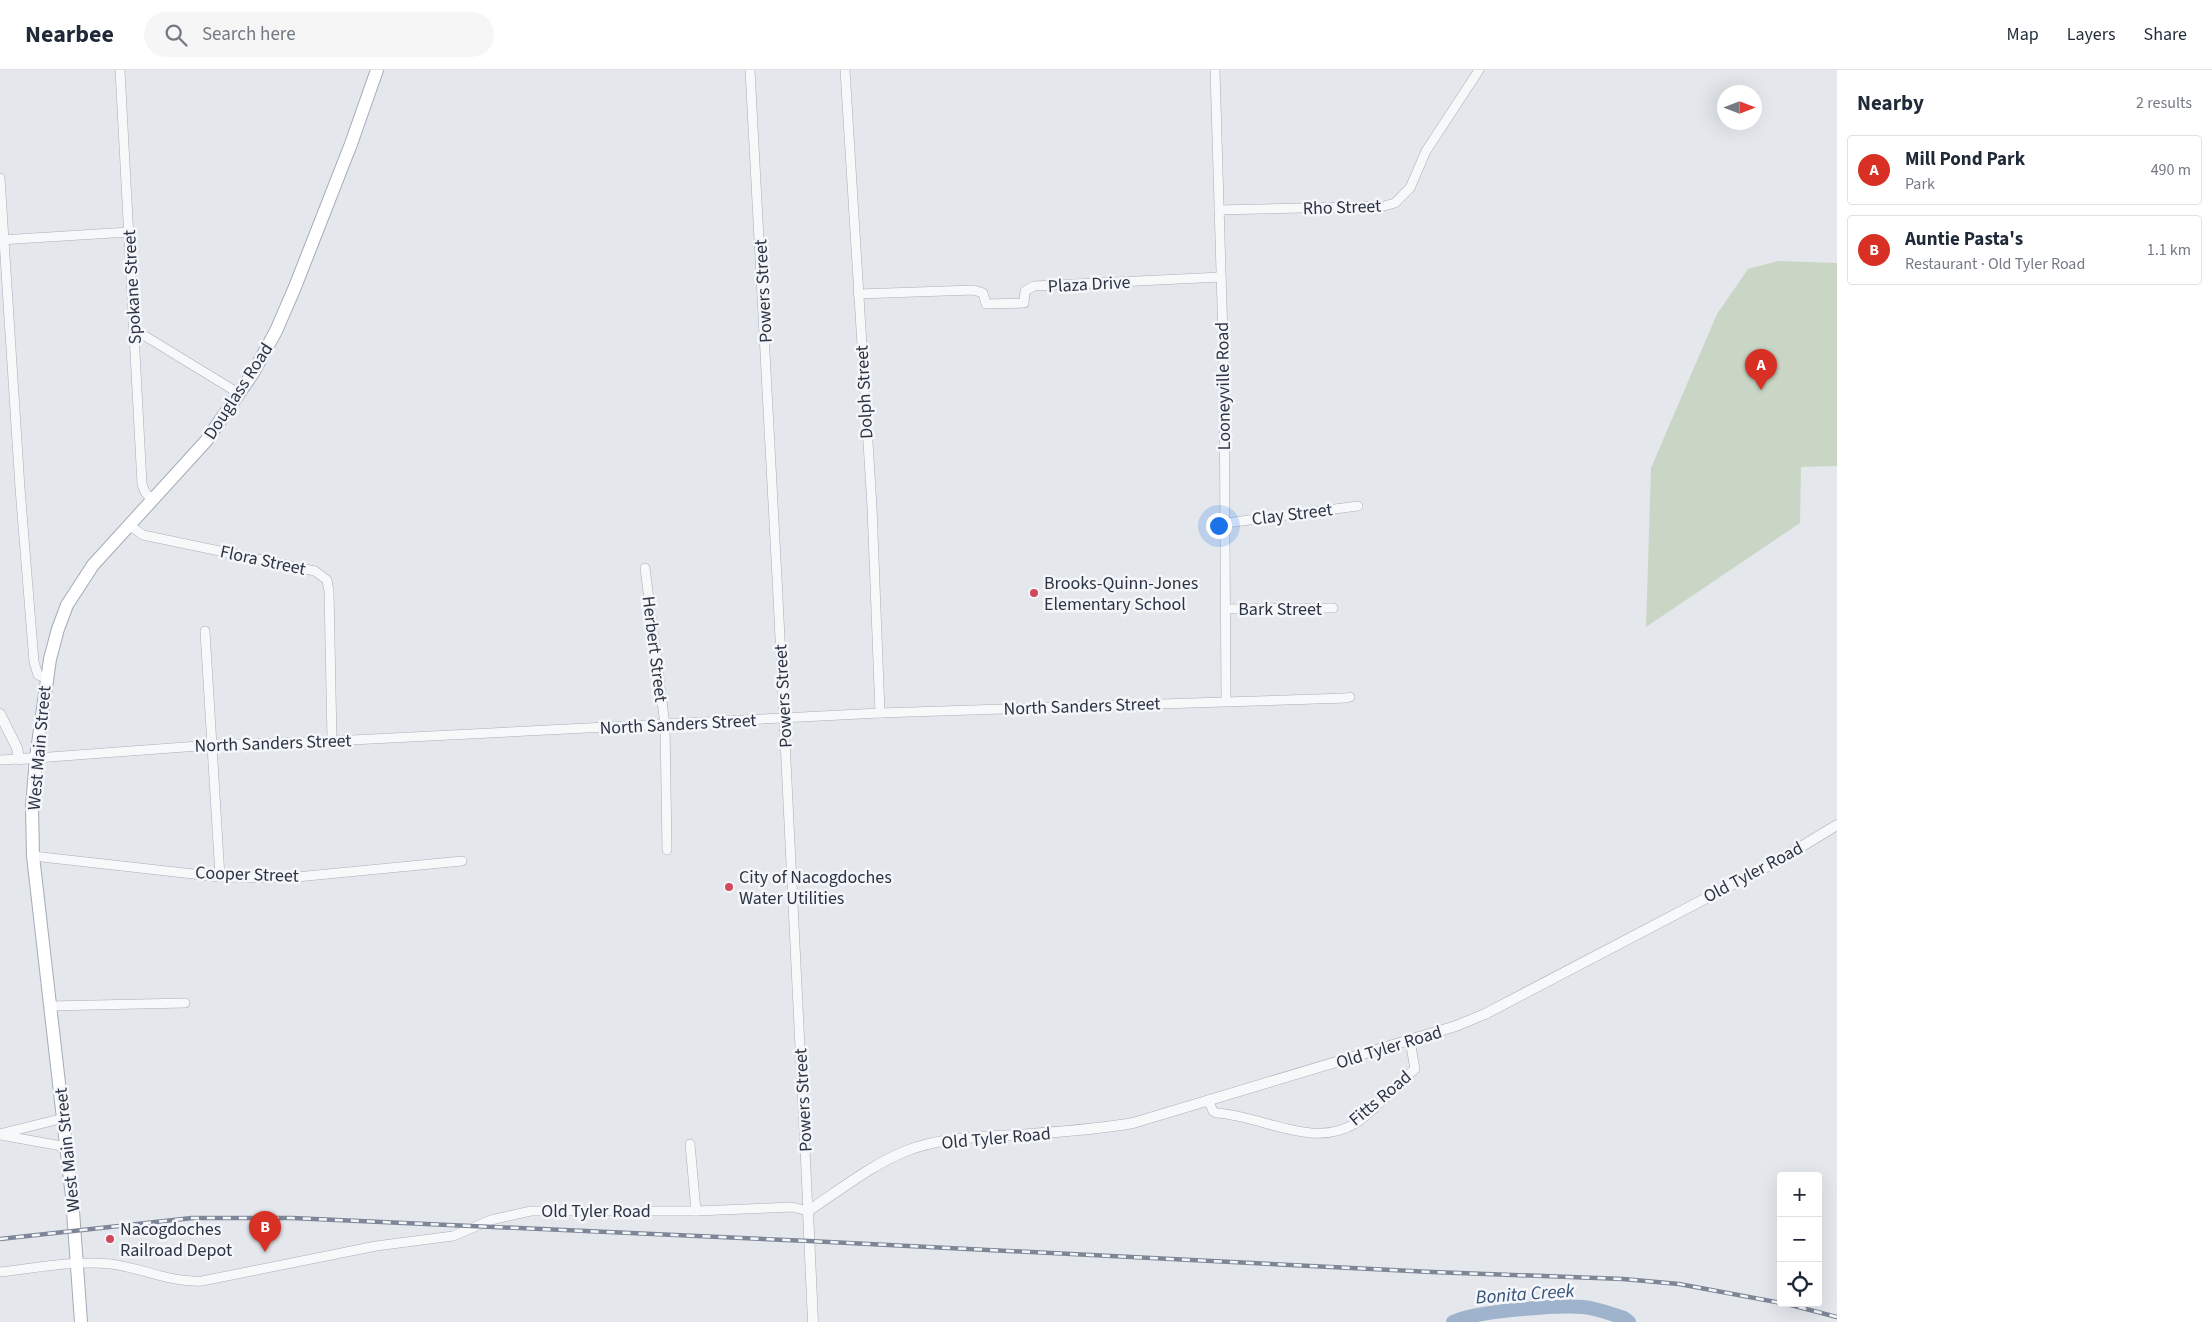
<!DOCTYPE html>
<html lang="en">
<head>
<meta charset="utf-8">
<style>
	:root { --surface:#fff; --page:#f6f6f7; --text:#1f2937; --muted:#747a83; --line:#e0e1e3; --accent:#d93025 }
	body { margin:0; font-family:"Source Sans 3",sans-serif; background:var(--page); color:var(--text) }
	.controls { position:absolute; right:15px; bottom:15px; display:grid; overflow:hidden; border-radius:5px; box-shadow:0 5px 20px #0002 }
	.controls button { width:45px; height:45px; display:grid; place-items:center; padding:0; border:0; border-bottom:1px solid var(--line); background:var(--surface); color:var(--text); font:25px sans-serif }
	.compass { position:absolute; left:1717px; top:15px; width:45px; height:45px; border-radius:50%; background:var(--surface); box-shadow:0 5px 20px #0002; rotate:90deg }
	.you { position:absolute; left:1218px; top:455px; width:18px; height:18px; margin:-12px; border:4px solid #fff; border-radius:50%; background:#1a73e8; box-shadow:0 0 0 8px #1a73e833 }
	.badge { display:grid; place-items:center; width:32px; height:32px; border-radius:50%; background:var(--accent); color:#fff; font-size:16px; font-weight:700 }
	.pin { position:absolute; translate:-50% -41px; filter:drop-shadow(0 1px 2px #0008) }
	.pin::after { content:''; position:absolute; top:26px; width:18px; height:15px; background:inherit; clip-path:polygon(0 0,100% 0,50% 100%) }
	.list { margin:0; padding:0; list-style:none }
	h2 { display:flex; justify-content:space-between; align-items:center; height:65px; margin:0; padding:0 20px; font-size:21px }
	h2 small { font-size:16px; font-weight:400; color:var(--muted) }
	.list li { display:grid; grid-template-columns:32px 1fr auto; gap:15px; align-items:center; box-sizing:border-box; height:70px; margin:0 10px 10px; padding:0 10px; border:1px solid var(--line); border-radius:5px }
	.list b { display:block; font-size:19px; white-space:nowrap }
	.list p { margin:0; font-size:16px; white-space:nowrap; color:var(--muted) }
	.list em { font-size:16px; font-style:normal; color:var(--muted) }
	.icon { flex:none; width:28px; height:28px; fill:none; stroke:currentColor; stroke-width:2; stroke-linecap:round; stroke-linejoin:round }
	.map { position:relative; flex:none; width:1837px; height:1252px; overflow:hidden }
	header { display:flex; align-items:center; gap:30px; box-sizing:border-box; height:70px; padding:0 25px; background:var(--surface); border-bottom:1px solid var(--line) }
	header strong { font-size:24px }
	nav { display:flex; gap:28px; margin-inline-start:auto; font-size:18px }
	.search { width:350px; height:45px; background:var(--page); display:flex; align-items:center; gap:12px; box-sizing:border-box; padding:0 18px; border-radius:28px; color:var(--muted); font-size:19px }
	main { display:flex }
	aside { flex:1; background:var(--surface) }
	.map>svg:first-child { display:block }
	.green { fill:#c9d6c5 }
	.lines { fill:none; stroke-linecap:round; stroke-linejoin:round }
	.river { stroke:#9fb4cc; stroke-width:14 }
	.minor-casing { stroke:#a9aeb7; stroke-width:10 }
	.tertiary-casing { stroke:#a9aeb7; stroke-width:11 }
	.primary-casing { stroke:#a3abb8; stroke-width:14 }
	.minor { stroke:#f7f8fa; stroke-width:9 }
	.tertiary { stroke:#f7f8fa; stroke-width:10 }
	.primary { stroke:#fff; stroke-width:12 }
	.rail-casing { stroke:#7d8696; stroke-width:4.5 }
	.rail { stroke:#f4f6f9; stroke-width:2.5; stroke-dasharray:8; stroke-linecap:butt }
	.poi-dot { fill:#d1495b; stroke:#f4f6f9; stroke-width:2 }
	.labels { text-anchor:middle; stroke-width:5; stroke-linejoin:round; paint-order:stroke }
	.street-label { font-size:18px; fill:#2b3445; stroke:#f4f6f9 }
	.poi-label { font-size:18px; fill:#2b3445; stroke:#f4f6f9; text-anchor:start }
	.water-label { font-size:19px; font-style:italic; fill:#34527a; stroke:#f4f6f9 }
</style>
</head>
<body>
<header>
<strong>Nearbee</strong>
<div class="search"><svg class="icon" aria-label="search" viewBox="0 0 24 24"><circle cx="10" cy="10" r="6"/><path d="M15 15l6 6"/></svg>Search here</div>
<nav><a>Map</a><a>Layers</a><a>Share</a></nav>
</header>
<main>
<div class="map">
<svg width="1837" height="1252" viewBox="0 0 1837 1252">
	<rect width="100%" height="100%" fill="#e4e7ec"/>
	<!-- green -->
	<polygon class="green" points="1778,191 1837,193 1837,396 1801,397 1800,453 1646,557 1651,398 1717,244 1748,199"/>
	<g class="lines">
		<!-- river -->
		<path class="river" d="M1453 1252C1474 1241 1558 1235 1583 1237 1596 1238 1611 1244 1624 1248L1629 1252"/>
		<!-- minor casing -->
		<g class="minor-casing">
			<g id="minor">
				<polyline points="120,0 142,414 145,422 152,430"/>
				<polyline points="845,0 872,437 880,643"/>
				<polyline points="1215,0 1224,302 1226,631"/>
				<polyline points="0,108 20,418 34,592 38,605 47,609"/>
				<polyline points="1219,140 1384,136 1395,133 1410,118 1426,81 1479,0"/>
				<polyline points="0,170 129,162"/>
				<polyline points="858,224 974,220 983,223 986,234 1024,233 1025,221 1034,216 1221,207"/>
				<polyline points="135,265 145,266 240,324"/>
				<polyline points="1226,453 1358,436"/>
				<polyline points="129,455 143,465 315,501 327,510 329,521 332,671"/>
				<polyline points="645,498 665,655 667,780"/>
				<polyline points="1227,539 1333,538"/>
				<polyline points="205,561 220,807"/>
				<polyline points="36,688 212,675 332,671 880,643 1346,628 1350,627"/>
				<polyline points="0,690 19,689"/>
				<polyline points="33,786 220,807 286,808 462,791"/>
				<polyline points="50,936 185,933"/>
				<path d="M1208 1030 1213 1041 1216 1043C1261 1045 1313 1080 1356 1053 1375 1041 1397 1014 1415 999L1410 971"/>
				<polyline points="0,1064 64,1048"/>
				<polyline points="0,1065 67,1077"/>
				<polyline points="690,1074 696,1141"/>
				<path d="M0 1202C36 1198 75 1190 111 1194 142 1198 171 1213 202 1211L376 1176 453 1166 491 1150 531 1141H696L792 1137 808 1141C789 761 772 380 750 0"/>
			</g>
		</g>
		<!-- tertiary casing -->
		<g class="tertiary-casing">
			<g id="tertiary">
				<polyline points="0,644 17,678 19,689 36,688"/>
				<path d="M813 1252 808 1141C840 1120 871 1095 906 1081 941 1067 979 1067 1015 1065 1055 1062 1094 1060 1133 1053L1456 956 1485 944 1781 789 1837 755"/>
			</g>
		</g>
		<!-- primary casing -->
		<g class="primary-casing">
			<polyline id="primary" points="81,1252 72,1127 33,786 32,737 36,688 50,589 58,559 67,535 93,495 206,371 253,303 276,261 295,217 351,74 377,0"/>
		</g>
		<!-- minor -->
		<use href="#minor" class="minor"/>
		<!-- tertiary -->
		<use href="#tertiary" class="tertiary"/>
		<!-- primary -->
		<use href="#primary" class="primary"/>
		<!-- rail casing -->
		<g class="rail-casing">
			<g id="rail">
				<polyline points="0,1169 192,1148 292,1148 809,1171 1432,1202 1623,1209 1679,1214 1781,1233"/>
				<polyline points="1783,1233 1837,1247"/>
			</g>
		</g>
		<!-- rail -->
		<use href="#rail" class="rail"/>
	</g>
	<!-- markers -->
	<g class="poi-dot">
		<circle cx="1034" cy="523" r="5"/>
		<circle cx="729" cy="817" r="5"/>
		<circle cx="110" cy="1169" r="5"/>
	</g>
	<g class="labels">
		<!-- street labels -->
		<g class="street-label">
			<text transform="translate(1342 137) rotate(-2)" y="6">Rho Street</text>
			<text transform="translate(1089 214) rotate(-3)" y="6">Plaza Drive</text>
			<text transform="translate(132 217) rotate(-93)" y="6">Spokane Street</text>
			<text transform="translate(763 221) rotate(-93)" y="6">Powers Street</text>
			<text transform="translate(1223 316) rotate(-91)" y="6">Looneyville Road</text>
			<text transform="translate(238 321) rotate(-57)" y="6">Douglass Road</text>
			<text transform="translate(864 322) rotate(-93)" y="6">Dolph Street</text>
			<text transform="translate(1292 444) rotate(-7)" y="6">Clay Street</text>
			<text transform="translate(263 490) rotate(12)" y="6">Flora Street</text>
			<text x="1280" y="545">Bark Street</text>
			<text transform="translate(655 579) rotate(83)" y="6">Herbert Street</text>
			<text transform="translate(783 626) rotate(-93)" y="6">Powers Street</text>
			<text transform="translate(1082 636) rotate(-2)" y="6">North Sanders Street</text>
			<text transform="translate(678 654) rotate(-3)" y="6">North Sanders Street</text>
			<text transform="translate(273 673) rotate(-2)" y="6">North Sanders Street</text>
			<text transform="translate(39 678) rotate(-85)" y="6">West Main Street</text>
			<text transform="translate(1753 802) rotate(-28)" y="6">Old Tyler Road</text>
			<text transform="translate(247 804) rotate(2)" y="6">Cooper Street</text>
			<text transform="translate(1389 977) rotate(-17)" y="6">Old Tyler Road</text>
			<text transform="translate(1380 1028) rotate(-40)" y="6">Fitts Road</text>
			<text transform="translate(803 1030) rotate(-93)" y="6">Powers Street</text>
			<text transform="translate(996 1068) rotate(-5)" y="6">Old Tyler Road</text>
			<text transform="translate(67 1080) rotate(-96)" y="6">West Main Street</text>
			<text x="596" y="1147">Old Tyler Road</text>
		</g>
		<!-- poi labels -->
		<g class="poi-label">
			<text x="1044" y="519">Brooks-Quinn-Jones<tspan x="1044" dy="21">Elementary School</tspan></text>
			<text x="739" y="813">City of Nacogdoches<tspan x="739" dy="21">Water Utilities</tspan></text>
			<text x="120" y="1165">Nacogdoches<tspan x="120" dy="21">Railroad Depot</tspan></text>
		</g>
		<!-- water labels -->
		<g class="water-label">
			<text transform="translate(1525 1223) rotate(-4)" y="7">Bonita Creek</text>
		</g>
	</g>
</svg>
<div class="controls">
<button>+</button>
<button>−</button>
<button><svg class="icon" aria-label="locate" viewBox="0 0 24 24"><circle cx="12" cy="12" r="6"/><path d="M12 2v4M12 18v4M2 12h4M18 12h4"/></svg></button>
</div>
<svg class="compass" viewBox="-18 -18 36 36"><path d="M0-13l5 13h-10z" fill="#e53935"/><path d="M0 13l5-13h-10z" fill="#747a83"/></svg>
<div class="you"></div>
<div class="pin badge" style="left:1761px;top:320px">A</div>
<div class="pin badge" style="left:265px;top:1182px">B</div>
</div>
<aside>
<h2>Nearby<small>2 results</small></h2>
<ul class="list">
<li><span class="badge">A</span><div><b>Mill Pond Park</b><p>Park</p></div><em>490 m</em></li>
<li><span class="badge">B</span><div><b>Auntie Pasta's</b><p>Restaurant · Old Tyler Road</p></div><em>1.1 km</em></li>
</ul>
</aside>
</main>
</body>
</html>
